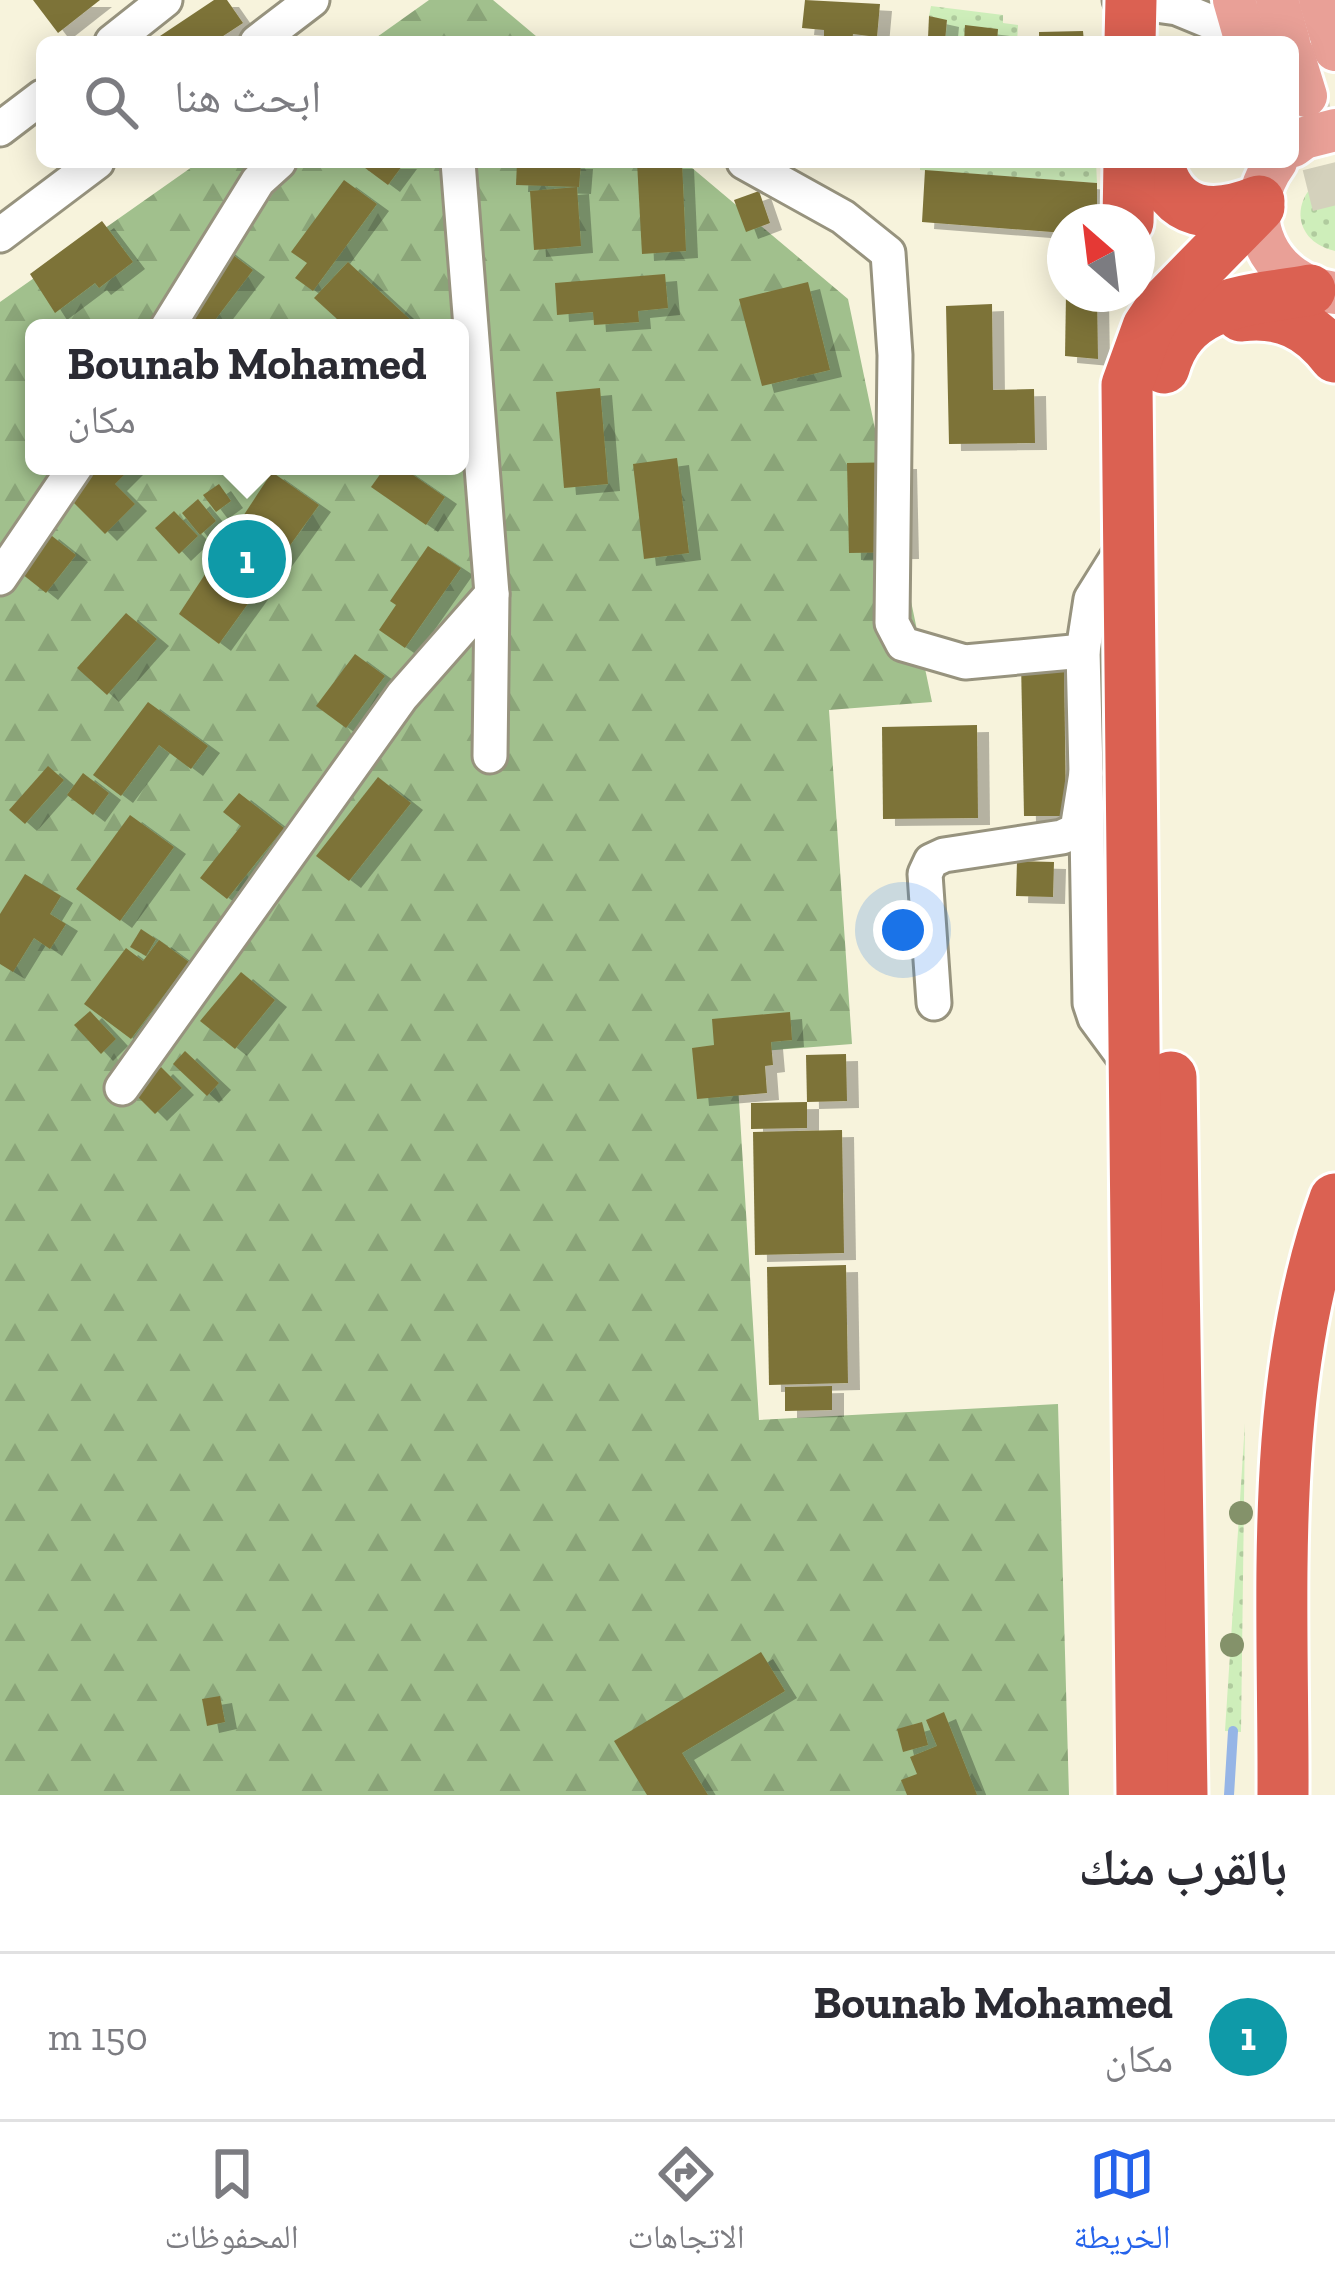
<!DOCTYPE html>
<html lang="ar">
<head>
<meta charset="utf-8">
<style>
	:root { --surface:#fff; --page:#f2f2f3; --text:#2b2b33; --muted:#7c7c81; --line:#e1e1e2; --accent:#2563eb }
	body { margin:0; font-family:"Zilla Slab","Noto Naskh Arabic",serif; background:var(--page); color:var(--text); direction:rtl }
	.compass { position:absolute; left:1047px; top:204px; width:108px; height:108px; border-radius:50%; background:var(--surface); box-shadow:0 6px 30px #0003; rotate:332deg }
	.you { position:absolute; left:903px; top:930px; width:42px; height:42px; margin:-30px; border:9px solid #fff; border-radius:50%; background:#1a73e8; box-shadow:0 0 0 18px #1a73e833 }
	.badge { display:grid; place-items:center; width:78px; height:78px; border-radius:50%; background:var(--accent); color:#fff; font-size:39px; font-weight:700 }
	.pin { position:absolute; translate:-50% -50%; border:6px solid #fff; box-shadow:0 3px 12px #0006 }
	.popup { position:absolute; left:25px; top:319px; width:444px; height:156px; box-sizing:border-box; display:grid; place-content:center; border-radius:18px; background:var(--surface); filter:drop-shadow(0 3px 9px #0005); font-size:39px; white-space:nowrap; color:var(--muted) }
	.popup b { font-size:45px; color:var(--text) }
	.popup::after { content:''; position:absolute; left:50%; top:100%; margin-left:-24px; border:24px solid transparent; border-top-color:var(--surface) }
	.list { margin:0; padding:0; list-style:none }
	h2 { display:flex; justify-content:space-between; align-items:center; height:156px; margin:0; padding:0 48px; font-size:51px }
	h2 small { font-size:39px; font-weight:400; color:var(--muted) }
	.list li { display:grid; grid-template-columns:78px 1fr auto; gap:36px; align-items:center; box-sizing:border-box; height:168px; padding:0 48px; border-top:3px solid var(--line) }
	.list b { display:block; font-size:45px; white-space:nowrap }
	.list p { margin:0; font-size:39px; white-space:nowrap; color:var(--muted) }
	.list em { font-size:39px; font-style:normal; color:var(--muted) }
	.icon { flex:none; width:66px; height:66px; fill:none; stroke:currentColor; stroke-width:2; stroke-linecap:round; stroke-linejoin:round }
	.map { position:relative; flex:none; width:1335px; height:1795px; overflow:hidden; direction:ltr }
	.search { position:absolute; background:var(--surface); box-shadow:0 6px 30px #0003; left:36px; right:36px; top:36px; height:132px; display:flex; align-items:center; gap:30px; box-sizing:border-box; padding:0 42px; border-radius:18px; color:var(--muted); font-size:45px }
	.sheet { height:324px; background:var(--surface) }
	nav { display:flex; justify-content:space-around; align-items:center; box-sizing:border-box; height:168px; border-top:3px solid var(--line); background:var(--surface); font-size:33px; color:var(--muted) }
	nav a { display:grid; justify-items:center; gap:6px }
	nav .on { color:var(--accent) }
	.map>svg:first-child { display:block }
	.grass { fill:url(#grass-dots) }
	.forest { fill:url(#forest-firs); fill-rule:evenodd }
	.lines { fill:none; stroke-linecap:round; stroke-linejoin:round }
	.stream { stroke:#96b5e6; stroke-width:10 }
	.building { fill:#7d7339; filter:url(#shadow) }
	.major-tunnel { stroke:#d4d1bc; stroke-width:42; stroke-dasharray:42 21; stroke-linecap:butt }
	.minor-casing { stroke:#97937e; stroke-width:39 }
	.major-casing { stroke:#fff; stroke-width:48 }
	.highway-casing { stroke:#fff; stroke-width:57 }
	.minor { stroke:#fff; stroke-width:33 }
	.major { stroke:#e9a097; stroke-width:42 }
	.highway { stroke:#db6152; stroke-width:51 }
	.tree { fill:#84926a }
</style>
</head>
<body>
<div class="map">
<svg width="1335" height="1795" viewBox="0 0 1335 1795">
	<defs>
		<pattern id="grass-dots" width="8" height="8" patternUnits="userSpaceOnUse" patternTransform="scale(3)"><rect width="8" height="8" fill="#ceeeba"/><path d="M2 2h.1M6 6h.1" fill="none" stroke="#b0cb9e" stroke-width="1.8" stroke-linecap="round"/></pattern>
		<pattern id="forest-firs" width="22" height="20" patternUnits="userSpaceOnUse" patternTransform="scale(3)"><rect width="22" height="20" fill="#a1c08d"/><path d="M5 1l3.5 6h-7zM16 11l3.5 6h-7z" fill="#8aa478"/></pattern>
		<filter id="shadow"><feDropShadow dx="12" dy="7" stdDeviation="0" flood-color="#0004"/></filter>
	</defs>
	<rect width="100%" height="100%" fill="#f7f3dc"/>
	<!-- grass -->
	<g class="grass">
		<polygon points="931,6 1003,15 1003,23 1018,25 1017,42 928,42 928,38 945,40 947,21 929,16"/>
		<polygon points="920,162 1096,162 1097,183 920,170"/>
		<path d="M1335 172V251C1287 240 1291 187 1335 172Z"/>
		<polygon points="1245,1423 1241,1732 1225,1731"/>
	</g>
	<!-- forest -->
	<g class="forest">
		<polygon points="429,0 493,0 543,42 370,42"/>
		<path d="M199 162H685L848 299 932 702 829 710 852 1044 736 1053 759 1420 1058 1404 1069 1795H0V302ZM34 328H460V466H34Z"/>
	</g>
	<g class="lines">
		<!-- stream -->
		<polyline class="stream" points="1229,1795 1233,1731"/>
	</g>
	<!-- building -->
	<g class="building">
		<polygon points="33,0 100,0 58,33"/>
		<polygon points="214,0 227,0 243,23 214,42 151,42"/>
		<polygon points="805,0 880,4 877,37 853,34 852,42 824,42 824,30 802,28"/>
		<polygon points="929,16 947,20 945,41 928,38"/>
		<polygon points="965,25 998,29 997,42 964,42"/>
		<polygon points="1083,31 1084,42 1039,42 1039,32"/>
		<polygon points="357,162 405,162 388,185"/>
		<polygon points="517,162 581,162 579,187 516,185"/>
		<polygon points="637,162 682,162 686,251 642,254"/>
		<polygon points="925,170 1097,183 1097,222 1065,222 1065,233 922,222"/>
		<polygon points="344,180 377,204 313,291 295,278 307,263 291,252"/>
		<polygon points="577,187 581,246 534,250 530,191"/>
		<polygon points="759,191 770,223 746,232 734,200"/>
		<polygon points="102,221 133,262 99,288 95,283 55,313 30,274"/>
		<polygon points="216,242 253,270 209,328 153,328"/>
		<polygon points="348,262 415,324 411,328 347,328 314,298"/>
		<polygon points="665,274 668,308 638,311 639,322 594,325 593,312 557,315 555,283"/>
		<polygon points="808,282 830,370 762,386 739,299"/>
		<polygon points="1066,294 1097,294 1098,359 1065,356"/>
		<polygon points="992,304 993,390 1034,389 1035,443 949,444 946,306"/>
		<polygon points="600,388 608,484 564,488 556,392"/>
		<polygon points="677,458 689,553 644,559 633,464"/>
		<polygon points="905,462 907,552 849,553 847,463"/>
		<polygon points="61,466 133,466 115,484 135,504 105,534 49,478"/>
		<polygon points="386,466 400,466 445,497 426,525 371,487"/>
		<polygon points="272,472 319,505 219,644 179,614"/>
		<polygon points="219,484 231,501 216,512 203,495"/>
		<polygon points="198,499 216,521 200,535 182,513"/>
		<polygon points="174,511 198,536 179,554 155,528"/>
		<polygon points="47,532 76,555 46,593 17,570"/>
		<polygon points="428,546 461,568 405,648 379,630 396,605 390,601"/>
		<polygon points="126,613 157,639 107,695 77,668"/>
		<polygon points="355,654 385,676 346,728 316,706"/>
		<polygon points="1064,661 1066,816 1024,816 1021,662"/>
		<polygon points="148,702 208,746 191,769 159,745 121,796 93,775"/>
		<polygon points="977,725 978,818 883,819 882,727"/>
		<polygon points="48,766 64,780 25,824 9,810"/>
		<polygon points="83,773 109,793 93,815 67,795"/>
		<polygon points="378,777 411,803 349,881 316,856"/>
		<polygon points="239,793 284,828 227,899 200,878 241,826 223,812"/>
		<polygon points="130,815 174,847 120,921 76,889"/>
		<polygon points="1017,861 1054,862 1053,897 1016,896"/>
		<polygon points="25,874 61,896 50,914 66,924 50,949 34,938 13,972 0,964 0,914"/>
		<polygon points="141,929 156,939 146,956 130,947"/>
		<polygon points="159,940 189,962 131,1039 84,1004 126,948 143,961"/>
		<polygon points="241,972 275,1000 235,1049 200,1021"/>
		<polygon points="90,1011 116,1039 101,1054 74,1025"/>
		<polygon points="790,1012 792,1040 771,1042 773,1065 765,1066 767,1093 697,1099 692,1048 714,1045 712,1019"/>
		<polygon points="185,1051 219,1083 207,1096 173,1064"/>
		<polygon points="846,1054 847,1101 807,1102 806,1055"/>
		<polygon points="161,1067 182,1088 155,1114 135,1094"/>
		<polygon points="807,1102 807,1128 751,1129 751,1103"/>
		<polygon points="842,1130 844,1253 755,1255 753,1132"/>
		<polygon points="846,1265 848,1383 769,1385 767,1267"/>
		<polygon points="832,1386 832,1410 785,1411 785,1387"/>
		<polygon points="761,1652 785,1691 682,1753 708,1795 647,1795 614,1741"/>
		<polygon points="220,1696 225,1722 207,1726 202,1699"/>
		<polygon points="944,1712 977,1795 907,1795 901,1780 917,1774 910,1757 937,1746 926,1720"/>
		<polygon points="922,1722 928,1745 903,1752 897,1729"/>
	</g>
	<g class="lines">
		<!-- major-tunnel -->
		<polyline class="major-tunnel" points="1308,104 1335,213"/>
		<!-- minor casing -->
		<g class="minor-casing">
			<g id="minor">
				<polyline points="1120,0 1177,8 1245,36"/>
				<polyline points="112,42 165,0"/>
				<polyline points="257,42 312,0"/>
				<polyline points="0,129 42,97"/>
				<polyline points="458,162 492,594 490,756"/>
				<polyline points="744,162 843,217 888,253 895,355 892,623 903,644 965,662 1083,651 1091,599 1126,543"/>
				<polyline points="0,235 97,162"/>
				<polyline points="167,328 258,181 279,162"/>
				<polyline points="0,578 76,466"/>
				<polyline points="1083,651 1086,773"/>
				<polyline points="934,1003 925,874 931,861 944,855 1062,837 1077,830 1086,773 1090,1003 1095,1018 1131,1067"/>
				<polyline points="122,1088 402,696 492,594"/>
			</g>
		</g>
		<!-- major casing -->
		<g class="major-casing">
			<g id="major">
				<polyline points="1234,0 1246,42"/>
				<polyline points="1277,0 1289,42"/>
				<polyline points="1320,0 1335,50"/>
				<polyline points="1293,54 1306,96"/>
				<polyline points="1293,146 1304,138 1335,130"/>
				<path d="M1276 162C1235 217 1270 285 1335 293"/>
			</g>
		</g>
		<!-- highway casing -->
		<g class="highway-casing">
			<g id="highway">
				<polyline points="1130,42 1131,0"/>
				<path d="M1158 162C1171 218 1214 219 1259 201"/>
				<polyline points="1128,222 1129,162"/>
				<path d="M1241 316C1282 311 1311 325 1335 357"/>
				<path d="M1164 368C1183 299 1251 301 1310 290"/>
				<polyline points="1171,1077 1182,1795"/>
				<polyline points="1142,1795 1127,385 1148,327 1162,306 1259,207"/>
				<path d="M1283 1795C1284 1599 1267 1387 1335 1199"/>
			</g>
		</g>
		<!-- minor -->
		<use href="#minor" class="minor"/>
		<!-- major -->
		<use href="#major" class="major"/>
		<!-- highway -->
		<use href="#highway" class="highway"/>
	</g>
	<!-- trees -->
	<g class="tree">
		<circle cx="1241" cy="1513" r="12"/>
		<circle cx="1232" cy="1645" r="12"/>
	</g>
</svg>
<svg class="compass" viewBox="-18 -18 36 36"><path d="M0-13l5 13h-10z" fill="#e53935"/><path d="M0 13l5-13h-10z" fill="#7c7c81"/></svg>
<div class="you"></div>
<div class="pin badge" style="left:247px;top:559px;background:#0f9aa8">1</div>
<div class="popup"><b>Bounab Mohamed</b>مكان</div>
<div class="search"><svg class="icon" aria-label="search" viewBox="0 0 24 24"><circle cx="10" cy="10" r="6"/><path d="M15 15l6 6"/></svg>ابحث هنا</div>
</div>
<section class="sheet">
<h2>بالقرب منك<small></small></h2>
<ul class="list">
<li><span class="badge" style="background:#0f9aa8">1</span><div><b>Bounab Mohamed</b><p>مكان</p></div><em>150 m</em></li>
</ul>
</section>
<nav>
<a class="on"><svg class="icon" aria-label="map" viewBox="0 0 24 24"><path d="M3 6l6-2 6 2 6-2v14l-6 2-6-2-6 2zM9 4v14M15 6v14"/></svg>الخريطة</a>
<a><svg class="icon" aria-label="directions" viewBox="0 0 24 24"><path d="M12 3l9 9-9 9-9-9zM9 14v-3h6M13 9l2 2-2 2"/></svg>الاتجاهات</a>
<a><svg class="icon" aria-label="saved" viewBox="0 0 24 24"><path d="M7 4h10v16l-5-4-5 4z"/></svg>المحفوظات</a>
</nav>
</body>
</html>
